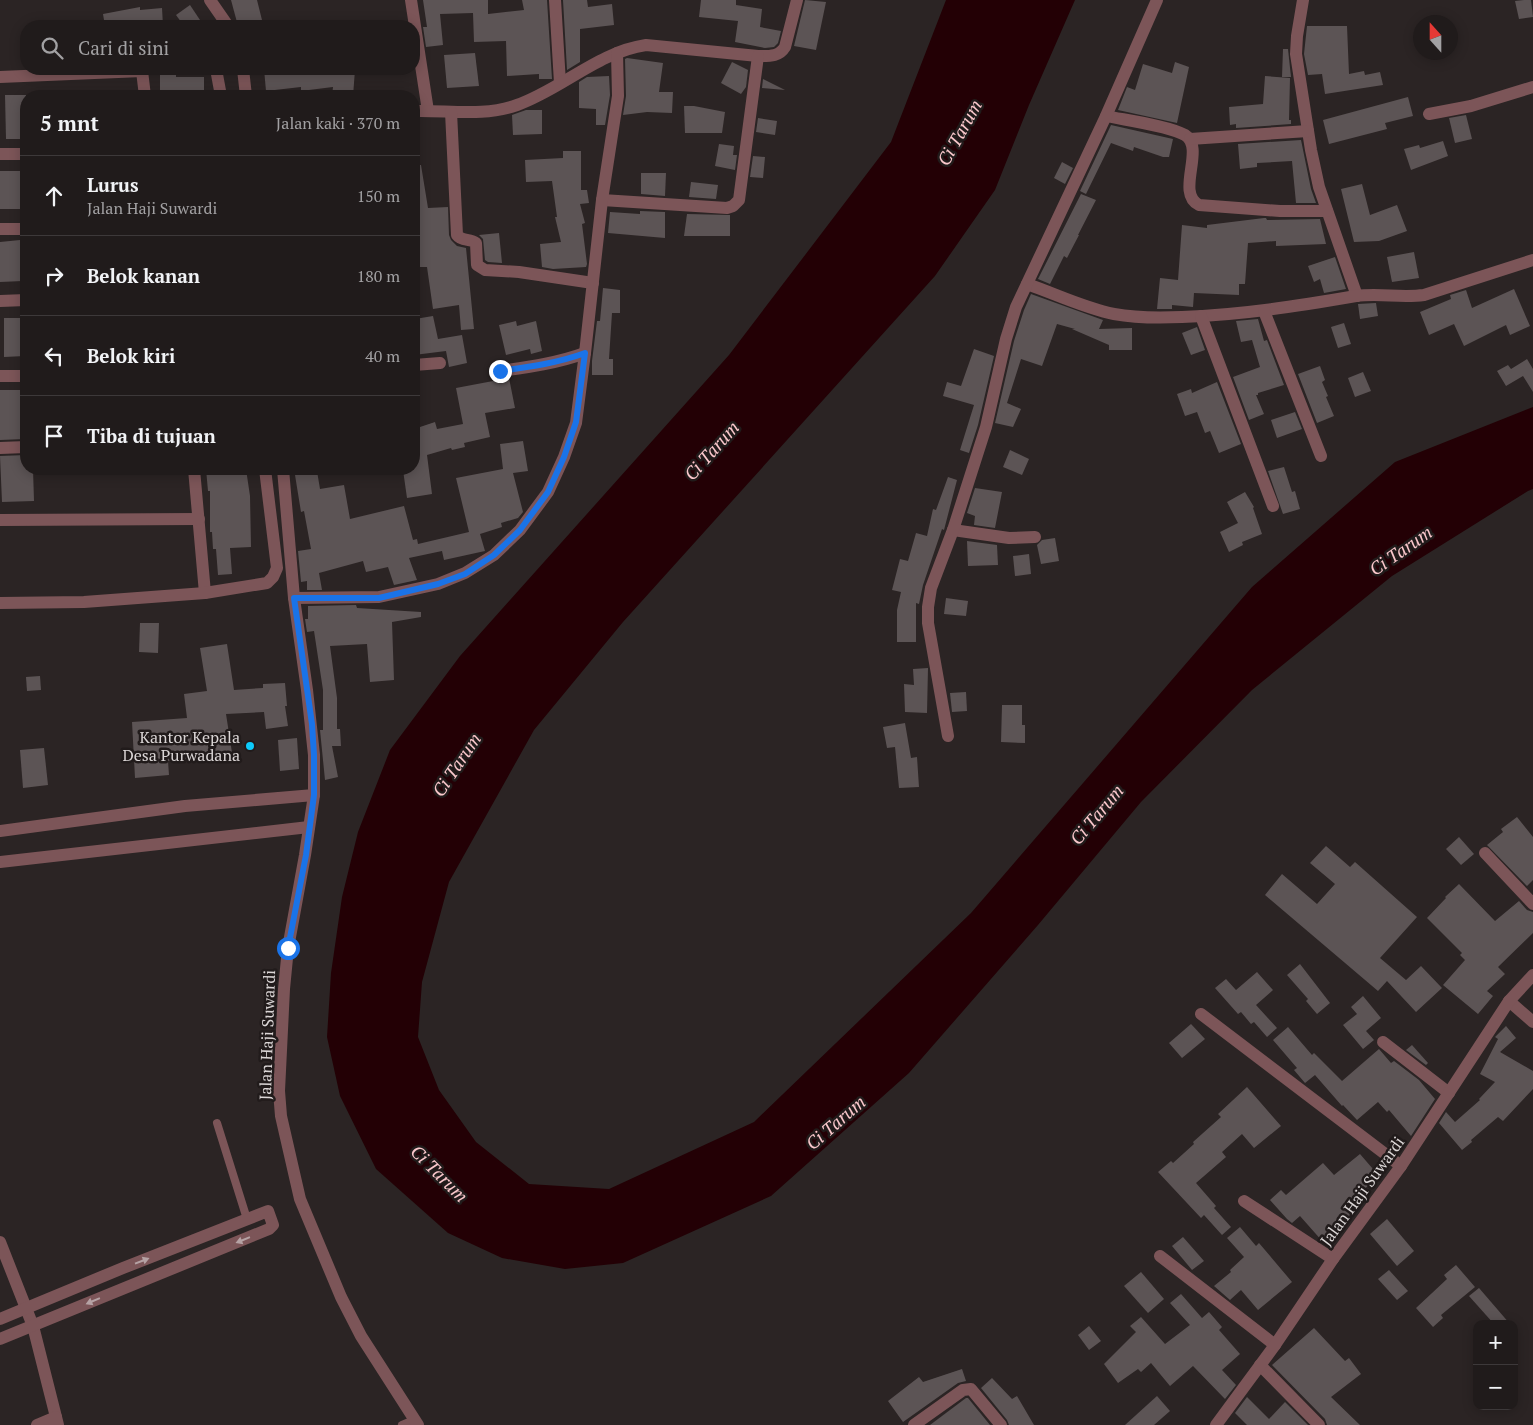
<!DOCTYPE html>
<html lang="id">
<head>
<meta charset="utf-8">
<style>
	:root { --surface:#201b1b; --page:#282424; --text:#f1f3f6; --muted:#a2a1a3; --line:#3d393a }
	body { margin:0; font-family:"PT Serif",serif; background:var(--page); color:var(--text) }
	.controls { position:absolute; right:15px; bottom:15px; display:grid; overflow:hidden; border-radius:10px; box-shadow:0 2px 12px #0003 }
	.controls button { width:45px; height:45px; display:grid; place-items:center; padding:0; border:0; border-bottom:1px solid var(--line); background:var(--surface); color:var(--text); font:25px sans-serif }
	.compass { position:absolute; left:1413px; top:15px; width:45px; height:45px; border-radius:50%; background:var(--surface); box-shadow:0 2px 12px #0003; rotate:339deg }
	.stop { position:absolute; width:15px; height:15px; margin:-11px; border:4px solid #1a73e8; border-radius:50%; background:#fff }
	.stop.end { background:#1a73e8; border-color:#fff; box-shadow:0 1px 5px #0008 }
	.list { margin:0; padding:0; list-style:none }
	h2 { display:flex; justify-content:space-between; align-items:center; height:65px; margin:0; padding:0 20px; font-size:21px }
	h2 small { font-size:16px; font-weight:400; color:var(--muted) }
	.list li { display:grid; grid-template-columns:32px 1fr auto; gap:15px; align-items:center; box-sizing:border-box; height:80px; padding:0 20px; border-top:1px solid var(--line) }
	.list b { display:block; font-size:19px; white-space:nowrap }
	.list p { margin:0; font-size:16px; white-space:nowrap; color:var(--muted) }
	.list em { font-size:16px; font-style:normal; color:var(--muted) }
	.icon { flex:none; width:28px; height:28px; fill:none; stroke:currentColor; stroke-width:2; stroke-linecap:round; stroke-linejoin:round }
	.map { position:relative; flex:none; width:1533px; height:1425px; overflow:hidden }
	.search { position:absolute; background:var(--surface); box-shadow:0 2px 12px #0003; left:20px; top:20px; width:400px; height:55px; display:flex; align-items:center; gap:12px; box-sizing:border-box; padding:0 18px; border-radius:20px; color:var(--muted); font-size:19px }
	.panel { position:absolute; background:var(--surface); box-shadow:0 2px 12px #0003; left:20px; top:90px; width:400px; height:385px; border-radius:20px }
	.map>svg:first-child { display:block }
	.water { fill:#230005 }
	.building { fill:#5c5455 }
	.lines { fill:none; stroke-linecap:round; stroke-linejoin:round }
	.lane { stroke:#7c5558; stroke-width:8 }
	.street { stroke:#7c5558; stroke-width:12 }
	.oneway { fill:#b5a2a4 }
	.route { stroke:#1a73e8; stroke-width:6 }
	.poi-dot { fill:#0dcafa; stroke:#211b1b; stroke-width:2 }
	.labels { text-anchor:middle; stroke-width:5; stroke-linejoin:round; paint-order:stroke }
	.poi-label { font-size:16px; fill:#dbd6d6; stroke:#211b1b; text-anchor:end }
	.street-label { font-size:16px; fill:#dbd6d6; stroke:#211b1b }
	.water-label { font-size:18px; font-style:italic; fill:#fbc8cc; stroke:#211b1b }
</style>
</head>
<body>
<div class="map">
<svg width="1533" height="1425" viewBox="0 0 1533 1425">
	<rect width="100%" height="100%" fill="#2b2424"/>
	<!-- water -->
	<polygon class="water" points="946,0 1075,0 1029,105 995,190 935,276 623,622 534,730 449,882 422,982 418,1037 439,1090 476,1142 529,1184 609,1189 754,1122 971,913 1252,587 1395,462 1533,407 1533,489 1528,491 1392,576 1252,690 1141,802 1038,925 909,1073 771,1196 623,1263 565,1269 502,1258 448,1233 376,1169 340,1096 327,1037 331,973 342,897 358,832 390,750 460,656 729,355 891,142"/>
	<!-- building -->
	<g class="building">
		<polygon points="231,0 257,0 263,24 254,26 238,26"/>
		<polygon points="423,0 488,0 488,14 524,10 522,0 547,0 552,79 539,79 539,74 507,76 506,41 474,42 473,13 440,14 443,45 426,47 423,27 427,27"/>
		<polygon points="563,0 587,0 588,7 612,4 614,25 580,29 580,62 567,70"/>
		<polygon points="701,0 736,0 736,5 762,9 760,27 781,31 778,43 774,47 765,48 735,42 738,21 699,17"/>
		<polygon points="805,0 826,2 816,50 794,46"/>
		<polygon points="1524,0 1531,0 1533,17 1519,19 1515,1"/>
		<polygon points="190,5 204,26 184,26 176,15"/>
		<polygon points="140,7 140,10 162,8 163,26 105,26 103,14"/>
		<polygon points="1307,26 1347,26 1349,74 1364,71 1365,75 1380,72 1383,85 1325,94 1322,74 1308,75 1304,54"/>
		<polygon points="1283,49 1288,49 1291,77 1282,77"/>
		<polygon points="475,53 479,86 447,88 444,55"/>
		<polygon points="627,58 663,63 659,92 673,92 672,113 647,112 623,115 626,96 625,59"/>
		<polygon points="732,62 748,70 746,87 741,94 721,83"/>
		<polygon points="1175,62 1189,67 1177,123 1118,110 1127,87 1135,90 1143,64 1172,73"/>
		<polygon points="264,69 355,70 353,96 332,96 333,87 301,91 301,87 266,91"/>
		<polygon points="160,73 176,73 176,77 204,77 204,95 160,96"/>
		<polygon points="609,76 610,95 605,125 596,125 596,109 579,108 579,82 587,77"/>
		<polygon points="1265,76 1290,78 1289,120 1291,120 1291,124 1236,128 1236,124 1230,125 1229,107 1263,104"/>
		<polygon points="763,79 785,90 762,88"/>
		<polygon points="5,95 26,95 26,139 6,139"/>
		<polygon points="1408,97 1413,116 1385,123 1387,129 1329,144 1323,120"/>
		<polygon points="684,106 694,106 725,112 722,133 685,133"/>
		<polygon points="526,110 542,110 542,134 513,135 512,115"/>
		<polygon points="1466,115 1472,139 1455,143 1449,118"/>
		<polygon points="758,118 777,121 775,135 756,132"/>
		<polygon points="1111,125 1173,139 1169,157 1163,157 1134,147 1133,151 1111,143 1086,194 1080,191"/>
		<polygon points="1301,140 1311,189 1316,203 1296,203 1292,161 1257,163 1257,167 1240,169 1238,144"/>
		<polygon points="1443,141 1448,156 1411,170 1404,149 1419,145 1420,148"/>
		<polygon points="719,144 734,146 733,155 737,155 735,170 715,166"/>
		<polygon points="563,151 581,151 581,190 587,190 589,203 580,204 585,223 582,224 587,264 586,267 553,269 542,267 540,244 561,242 555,217 557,217 552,181 526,182 525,160 563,158"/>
		<polygon points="753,156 765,157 763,178 750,177"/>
		<polygon points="1062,162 1073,168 1065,184 1054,178"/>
		<polygon points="414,165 421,165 428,208 448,207 449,235 451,240 457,246 466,248 474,329 461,330 459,305 433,309 427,267 418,267 416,233 414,233"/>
		<rect x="0" y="171" width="26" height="38"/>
		<polygon points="641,173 666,173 665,196 641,194"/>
		<polygon points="691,182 718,185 716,199 689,197"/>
		<polygon points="1362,184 1370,215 1397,205 1407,231 1379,241 1354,242 1341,189"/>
		<polygon points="1081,194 1096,200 1078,235 1079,235 1067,258 1064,256 1050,284 1038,279"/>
		<polygon points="640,211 665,212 665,238 608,233 610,212 640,214"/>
		<polygon points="687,214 730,215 730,236 684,236"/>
		<polygon points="1264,218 1266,218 1267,220 1320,219 1326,244 1276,246 1276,241 1248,243 1245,284 1239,284 1239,295 1194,293 1193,307 1172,305 1172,309 1157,309 1160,278 1178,280 1182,225 1207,228 1207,225"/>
		<polygon points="499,233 502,263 488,262 485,260 483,239 479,235"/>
		<polygon points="20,240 23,281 0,282 0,242"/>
		<polygon points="1414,252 1419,278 1392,282 1387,257"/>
		<polygon points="1335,257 1346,289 1324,293 1320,279 1314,282 1308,266"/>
		<polygon points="603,288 620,290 620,313 612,313 609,359 613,359 613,375 592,375 592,361 597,321 600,321"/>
		<polygon points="1514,289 1530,326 1510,335 1506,325 1464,346 1454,324 1429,335 1420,312 1451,299 1450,295 1466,290 1472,308"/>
		<polygon points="1031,294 1103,320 1099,329 1132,328 1132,350 1109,350 1109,345 1072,329 1075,329 1057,324 1042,366 1021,359 1007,403 1021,409 1013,427 995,423 1014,341 1024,310"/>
		<polygon points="1376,303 1378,316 1360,319 1358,304"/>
		<polygon points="433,316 438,339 462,335 467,363 449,367 446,351 414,355 414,332 417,332 415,319"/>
		<polygon points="4,318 26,318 26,335 23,335 25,356 4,357"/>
		<polygon points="1258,319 1264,341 1267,340 1284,385 1258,393 1258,395 1256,395 1264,414 1249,420 1233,377 1260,367 1252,340 1241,342 1236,321"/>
		<polygon points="516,321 517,326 536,321 542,351 531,354 530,349 506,355 499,325"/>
		<polygon points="1344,323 1351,344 1338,348 1331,327"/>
		<polygon points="1197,327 1205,350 1191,355 1182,333"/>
		<polygon points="974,349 994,356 978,425 969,453 960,450 974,405 943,396 947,382 961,386"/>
		<polygon points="1527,359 1533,369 1533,392 1523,376 1506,386 1497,371 1508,365 1511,369"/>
		<polygon points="1320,366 1325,380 1322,382 1328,396 1326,397 1334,416 1317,423 1298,374"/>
		<polygon points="1363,372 1371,391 1355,397 1348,378"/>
		<polygon points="509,378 515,408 485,413 490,437 464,443 465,447 452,450 451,448 427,455 432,494 407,498 403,470 414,469 414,429 435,422 437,429 463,424 456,388"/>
		<polygon points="1217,382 1241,444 1219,453 1210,431 1205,433 1197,412 1185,416 1177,394 1191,389 1192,393"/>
		<polygon points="0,390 23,390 22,417 26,417 25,439 0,440"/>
		<polygon points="1295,412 1302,429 1277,438 1271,420"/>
		<polygon points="523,441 528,471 513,473 523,512 518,518 501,523 502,527 480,534 485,551 444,560 442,551 409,558 417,580 394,585 388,567 366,572 363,561 319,573 322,590 307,590 307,581 301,582 298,551 311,549 304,511 301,512 295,475 317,471 320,489 344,485 350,519 404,506 413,540 417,539 418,544 469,532 456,478 503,469 500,444"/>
		<polygon points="1010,450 1029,459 1022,475 1003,467"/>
		<polygon points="26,455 26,469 33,469 34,501 2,502 0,456"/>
		<polygon points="1284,467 1292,492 1295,491 1300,509 1283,514 1268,471"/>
		<polygon points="206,469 246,469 250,496 251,547 230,548 232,574 218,575 216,549 213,549 212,532 210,532 210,491 208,491"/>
		<polygon points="948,477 957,480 944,530 942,529 923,585 919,604 916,603 916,642 897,642 897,610 901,592 892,590 900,559 908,561 916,533 927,536 933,509 936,510"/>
		<polygon points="975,488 1002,492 995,528 974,525 975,516 967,513"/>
		<polygon points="1245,492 1254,507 1253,508 1262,534 1242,542 1243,545 1229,552 1220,532 1238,523 1227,502"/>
		<polygon points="1055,538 1059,561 1041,564 1037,545 1042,540"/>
		<polygon points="967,541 997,545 998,565 968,566"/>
		<polygon points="1029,554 1031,574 1015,576 1013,556"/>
		<polygon points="946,598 968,601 966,616 944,614"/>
		<polygon points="356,605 357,608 421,612 421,617 392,622 394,680 370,682 367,644 330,646 337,698 337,729 340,729 341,746 332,746 338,777 325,780 320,730 323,730 323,690 314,631 307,632 305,619 308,619 308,606"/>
		<polygon points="140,623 159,623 158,653 139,652"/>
		<polygon points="227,644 234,690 263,688 263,684 285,683 287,706 285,706 288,726 266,729 264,712 226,714 233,759 211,762 211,759 168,761 169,775 135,778 132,722 187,718 184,694 207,691 200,648"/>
		<polygon points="928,668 927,713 905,712 904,684 914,685 913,669"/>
		<polygon points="40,676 41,690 27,691 26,677"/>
		<polygon points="966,692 967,711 952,712 950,693"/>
		<polygon points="1002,705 1022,705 1022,725 1025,725 1025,743 1001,742"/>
		<polygon points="905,723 911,758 917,757 919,787 899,788 895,747 887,748 883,727"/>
		<polygon points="297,738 299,769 280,771 278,740"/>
		<polygon points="44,748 48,785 23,788 20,750"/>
		<polygon points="1517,817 1533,837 1533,880 1527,886 1487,845 1503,832 1501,829"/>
		<polygon points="1459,837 1474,854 1461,865 1446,849"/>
		<polygon points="1326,846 1350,867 1355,862 1417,917 1380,958 1406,980 1421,966 1442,988 1416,1012 1387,981 1378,991 1265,895 1282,874 1317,904 1335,884 1310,863"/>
		<polygon points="1459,884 1495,921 1519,901 1527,910 1533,912 1533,933 1498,967 1505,974 1487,991 1493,996 1478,1014 1443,985 1465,960 1460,955 1462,953 1427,918 1446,898 1445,897"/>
		<polygon points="1300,964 1330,1003 1317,1014 1306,1001 1308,999 1287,975"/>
		<polygon points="1257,972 1273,990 1256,1005 1277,1028 1267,1037 1254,1022 1251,1024 1241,1012 1238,1014 1215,988 1226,979 1236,990"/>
		<polygon points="1363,996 1381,1018 1366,1031 1374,1040 1363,1049 1343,1025 1357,1014 1351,1007"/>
		<polygon points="1191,1024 1205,1039 1182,1058 1169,1043"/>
		<polygon points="1506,1026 1516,1038 1500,1052 1533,1071 1533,1089 1503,1121 1498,1117 1471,1140 1472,1142 1462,1150 1439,1123 1446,1112 1455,1122 1480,1100 1479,1099 1495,1082 1480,1074 1498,1039 1495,1037"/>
		<polygon points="1288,1027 1312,1055 1314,1053 1342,1081 1379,1049 1391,1063 1394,1061 1419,1080 1435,1099 1411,1136 1389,1110 1387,1112 1378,1102 1357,1120 1343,1105 1342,1106 1315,1075 1305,1083 1294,1070 1297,1068 1273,1040"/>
		<polygon points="1412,1045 1428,1063 1426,1065 1406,1050"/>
		<polygon points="1247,1087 1281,1126 1254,1148 1242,1134 1222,1152 1226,1157 1196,1183 1216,1206 1214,1208 1231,1227 1222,1235 1204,1215 1201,1218 1158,1172 1171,1161 1173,1163 1194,1144 1193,1142 1221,1117 1218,1114"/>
		<polygon points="1360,1154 1379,1176 1361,1192 1367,1199 1354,1212 1355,1214 1323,1242 1300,1216 1292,1223 1287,1219 1270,1200 1281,1190 1286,1195 1323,1163 1334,1175"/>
		<polygon points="1387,1219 1414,1251 1397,1266 1370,1234"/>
		<polygon points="1240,1227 1256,1246 1259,1243 1292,1282 1258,1310 1241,1290 1230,1300 1214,1286 1231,1272 1230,1270 1244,1257 1227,1238"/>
		<polygon points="1183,1237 1204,1261 1192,1270 1172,1246"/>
		<polygon points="1456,1265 1475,1287 1441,1315 1443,1318 1433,1327 1416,1308 1447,1279 1444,1275"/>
		<polygon points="1389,1270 1408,1291 1397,1300 1378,1279"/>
		<polygon points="1141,1272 1164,1299 1148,1313 1124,1286"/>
		<polygon points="1479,1288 1510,1324 1494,1324 1469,1296"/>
		<polygon points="1181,1294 1202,1318 1209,1312 1222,1327 1219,1330 1240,1354 1222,1370 1236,1385 1225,1399 1193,1366 1170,1386 1151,1363 1141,1372 1138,1369 1118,1383 1104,1364 1136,1332 1130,1326 1141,1317 1165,1344 1190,1325 1170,1303"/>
		<polygon points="1089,1326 1101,1341 1089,1350 1078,1335"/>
		<polygon points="1314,1328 1345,1361 1349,1358 1361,1374 1331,1397 1360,1425 1327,1425 1325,1419 1272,1365"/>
		<polygon points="962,1369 966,1381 958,1383 903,1422 888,1401 919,1377 923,1382"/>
		<polygon points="992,1378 1012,1399 1017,1396 1034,1425 1009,1425 1007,1420 981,1388"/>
		<polygon points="1157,1396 1170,1411 1154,1425 1125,1425"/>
		<polygon points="1247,1397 1269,1419 1285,1402 1308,1425 1247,1425 1235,1413"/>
		<polygon points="966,1398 968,1398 990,1425 930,1425"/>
	</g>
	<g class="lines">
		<!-- lane -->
		<g class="lane">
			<polyline points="217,1123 247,1219"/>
			<polyline points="402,1425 414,1420"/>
		</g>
		<!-- street -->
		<g class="street">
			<polyline points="210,0 228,26"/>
			<polyline points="411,0 428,111"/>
			<polyline points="555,0 560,83"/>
			<polyline points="1303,0 1297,36 1296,54 1311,150 1319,187 1357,296"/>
			<polyline points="216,69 221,96"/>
			<polyline points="243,69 246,96"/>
			<polyline points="142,71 145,96"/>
			<polyline points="0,77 142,71 147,69"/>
			<path d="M414 111C448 110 484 117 517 105 562 89 598 52 646 45L758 56C769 56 779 57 785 47L797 0"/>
			<path d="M451 112 457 235C462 242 470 238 476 243L477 265 485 270 519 272 593 283"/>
			<polyline points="1429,114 1471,106 1533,87"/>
			<path d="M1106 116C1125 120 1170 126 1185 135 1206 148 1175 193 1199 205L1280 211H1327"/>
			<polyline points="1190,139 1308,131"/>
			<polyline points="0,154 26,154"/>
			<polyline points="602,200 727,208 733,206 739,200 758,56"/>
			<polyline points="0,229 26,229"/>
			<path d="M1027 284C1056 294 1084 308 1114 314 1136 318 1159 318 1182 317 1241 315 1298 306 1356 296 1379 293 1401 298 1424 295L1533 260"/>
			<polyline points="0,301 26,300"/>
			<polyline points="1264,311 1321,456"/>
			<polyline points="1201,316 1273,506"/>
			<polyline points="414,365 440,363"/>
			<path d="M500 371C529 367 558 363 585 353"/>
			<polyline points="0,376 26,376"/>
			<polyline points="0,448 26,447"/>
			<polyline points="194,469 205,593"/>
			<polyline points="283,469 294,598 307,690 314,755 314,795 305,855 288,948 284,989 279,1091 281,1116 300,1199 341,1297 361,1336 418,1425"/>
			<polyline points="0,520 199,519"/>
			<polyline points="953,530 1009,538 1035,537"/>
			<polyline points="294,598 379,597 438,584 465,573 494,555 520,530 548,492 564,457 576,423 585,353 602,200 618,96 617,53"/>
			<polyline points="0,603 84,602 205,593 267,583 273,577 277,568 265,469"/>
			<polyline points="948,736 928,623 928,607 931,588 953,530 986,427 1006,339 1016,307 1106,116 1157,0"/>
			<polyline points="0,831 185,806 314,795"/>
			<polyline points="1485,853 1533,904"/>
			<polyline points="0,862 309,827"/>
			<polyline points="1509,1001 1533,1022"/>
			<polyline points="1201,1014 1401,1166"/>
			<polyline points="1383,1042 1449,1093"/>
			<polyline points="1244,1201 1333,1259"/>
			<polyline points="0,1242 33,1326 56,1417"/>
			<polyline points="1160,1256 1275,1345"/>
			<polyline points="0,1319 123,1268 268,1211 273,1225 269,1229 0,1339"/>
			<polyline points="1260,1365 1319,1425"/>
			<polyline points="37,1425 56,1417 58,1425"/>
			<polyline points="914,1425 963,1390 971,1389 1001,1425"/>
			<polyline points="1216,1425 1275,1345 1333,1259 1401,1166 1509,1001 1533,975"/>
		</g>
	</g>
	<!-- one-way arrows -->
	<defs><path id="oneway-solid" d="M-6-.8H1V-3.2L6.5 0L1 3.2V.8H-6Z" transform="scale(1.25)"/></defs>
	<g class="oneway">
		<use href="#oneway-solid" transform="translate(243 1240) rotate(158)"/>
		<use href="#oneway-solid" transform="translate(142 1261) rotate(-21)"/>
		<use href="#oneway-solid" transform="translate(93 1301) rotate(157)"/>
	</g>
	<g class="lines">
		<!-- route -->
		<path class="route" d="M288 948 306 855 314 795V755L312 724 294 598H379L438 584 465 574 494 555 520 530 548 492 564 457 576 422 585 353C558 363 529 367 500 371"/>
	</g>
	<!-- markers -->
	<circle class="poi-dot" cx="250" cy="746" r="5"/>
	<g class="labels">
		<!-- poi labels -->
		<g class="poi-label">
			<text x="240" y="743">Kantor Kepala<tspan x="240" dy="18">Desa Purwadana</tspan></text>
		</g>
		<!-- street labels -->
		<g class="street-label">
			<text transform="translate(267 1035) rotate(-88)" y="6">Jalan Haji Suwardi</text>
			<text transform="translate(1362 1191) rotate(-54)" y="6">Jalan Haji Suwardi</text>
		</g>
		<!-- water labels -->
		<g class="water-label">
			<text transform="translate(960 133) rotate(-61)" y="6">Ci Tarum</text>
			<text transform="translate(712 451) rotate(-48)" y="6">Ci Tarum</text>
			<text transform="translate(1401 551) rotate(-35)" y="6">Ci Tarum</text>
			<text transform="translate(457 765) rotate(-56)" y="6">Ci Tarum</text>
			<text transform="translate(1097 815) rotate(-50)" y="6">Ci Tarum</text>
			<text transform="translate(836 1123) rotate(-41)" y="6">Ci Tarum</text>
			<text transform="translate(439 1174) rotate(45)" y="6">Ci Tarum</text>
		</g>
	</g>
</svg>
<div class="controls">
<button>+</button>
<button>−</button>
</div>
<svg class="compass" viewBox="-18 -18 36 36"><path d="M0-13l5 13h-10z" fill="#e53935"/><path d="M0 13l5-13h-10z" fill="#a2a1a3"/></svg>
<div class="stop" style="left:288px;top:948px"></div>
<div class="stop end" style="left:500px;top:371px"></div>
<div class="search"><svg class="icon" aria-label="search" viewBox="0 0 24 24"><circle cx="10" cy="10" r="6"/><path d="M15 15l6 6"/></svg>Cari di sini</div>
<section class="panel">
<h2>5 mnt<small>Jalan kaki · 370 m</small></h2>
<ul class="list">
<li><svg class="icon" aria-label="ahead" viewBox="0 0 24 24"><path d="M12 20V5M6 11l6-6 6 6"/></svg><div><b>Lurus</b><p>Jalan Haji Suwardi</p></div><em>150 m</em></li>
<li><svg class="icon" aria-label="right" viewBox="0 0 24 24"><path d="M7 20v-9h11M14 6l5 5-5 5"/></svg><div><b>Belok kanan</b></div><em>180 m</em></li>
<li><svg class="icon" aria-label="left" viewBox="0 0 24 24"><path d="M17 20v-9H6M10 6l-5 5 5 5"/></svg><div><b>Belok kiri</b></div><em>40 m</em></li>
<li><svg class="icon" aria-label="arrive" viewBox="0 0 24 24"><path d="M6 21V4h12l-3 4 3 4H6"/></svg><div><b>Tiba di tujuan</b></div></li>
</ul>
</section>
</div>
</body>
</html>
